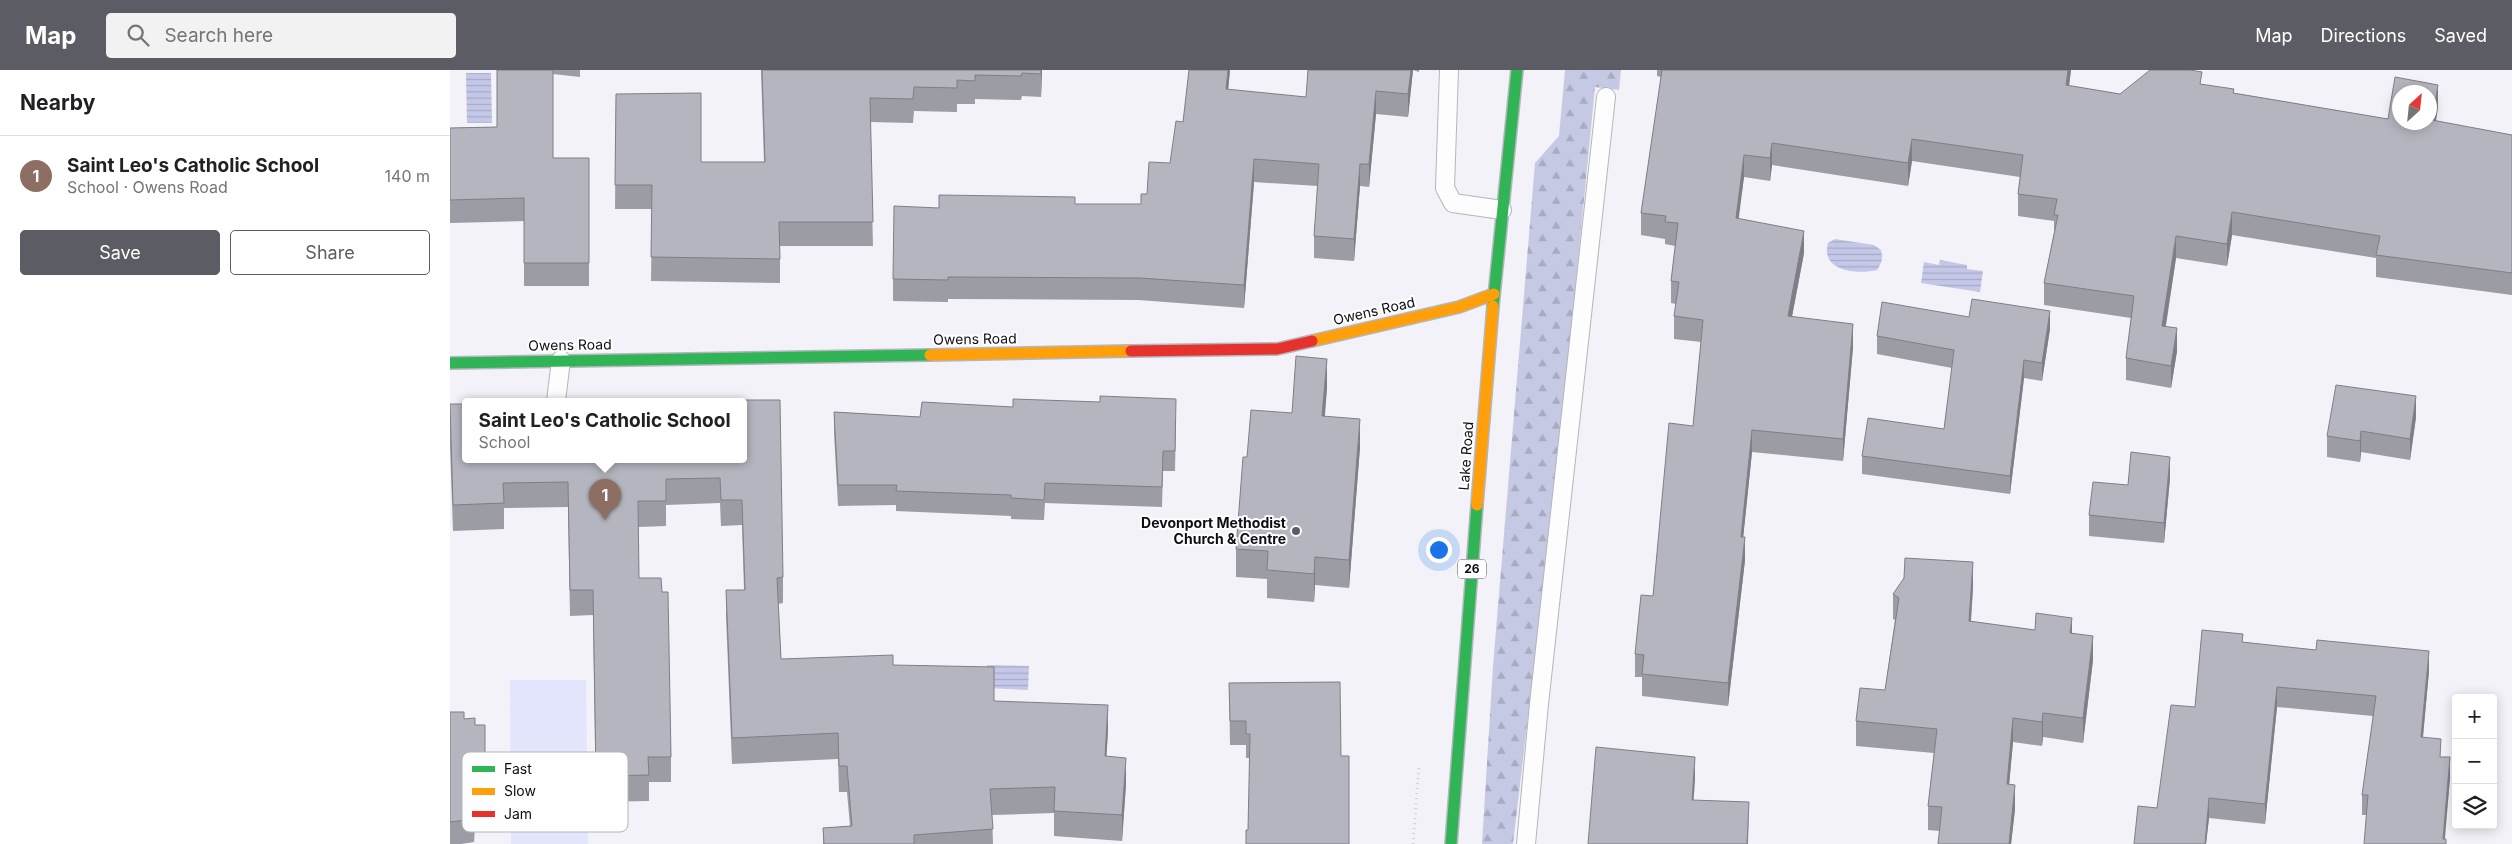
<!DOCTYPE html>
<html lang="en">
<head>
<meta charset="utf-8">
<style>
	:root { --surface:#fff; --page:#f2f2f2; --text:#202124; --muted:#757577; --line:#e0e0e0; --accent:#5c5d64 }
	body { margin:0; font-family:Inter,sans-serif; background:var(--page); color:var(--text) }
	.controls { position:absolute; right:15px; bottom:15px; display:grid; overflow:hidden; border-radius:5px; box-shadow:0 2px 12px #0003 }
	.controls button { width:45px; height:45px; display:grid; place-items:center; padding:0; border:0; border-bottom:1px solid var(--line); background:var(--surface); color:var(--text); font:25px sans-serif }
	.compass { position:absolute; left:1942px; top:15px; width:45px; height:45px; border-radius:50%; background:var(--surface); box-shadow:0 2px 12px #0003; rotate:27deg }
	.you { position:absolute; left:988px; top:479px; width:18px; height:18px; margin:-12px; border:4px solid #fff; border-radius:50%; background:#1a73e8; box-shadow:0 0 0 8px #1a73e833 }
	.badge { display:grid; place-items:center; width:32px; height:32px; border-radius:50%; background:var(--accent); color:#fff; font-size:16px; font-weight:700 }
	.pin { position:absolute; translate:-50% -41px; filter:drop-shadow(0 1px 2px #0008) }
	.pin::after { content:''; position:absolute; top:26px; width:18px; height:15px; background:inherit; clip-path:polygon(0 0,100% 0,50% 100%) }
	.popup { position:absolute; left:12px; top:328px; width:285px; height:65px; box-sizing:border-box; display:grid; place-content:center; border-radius:5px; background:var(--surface); filter:drop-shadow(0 1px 4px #0005); font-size:16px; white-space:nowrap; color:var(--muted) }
	.popup b { font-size:19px; color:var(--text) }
	.popup::after { content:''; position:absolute; left:50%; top:100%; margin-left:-10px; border:10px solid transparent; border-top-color:var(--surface) }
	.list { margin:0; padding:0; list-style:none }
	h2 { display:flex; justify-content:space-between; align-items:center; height:65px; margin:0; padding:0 20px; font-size:21px }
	h2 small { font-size:16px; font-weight:400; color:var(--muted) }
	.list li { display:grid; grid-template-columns:32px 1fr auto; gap:15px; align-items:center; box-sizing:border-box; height:80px; padding:0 20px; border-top:1px solid var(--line) }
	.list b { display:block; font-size:19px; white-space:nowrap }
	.list p { margin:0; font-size:16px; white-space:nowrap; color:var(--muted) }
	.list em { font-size:16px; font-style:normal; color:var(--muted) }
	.actions { display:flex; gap:10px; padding:15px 20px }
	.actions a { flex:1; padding:11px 0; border:1px solid var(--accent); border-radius:5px; text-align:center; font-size:18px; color:var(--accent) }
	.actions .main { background:var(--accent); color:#fff }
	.icon { flex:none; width:28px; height:28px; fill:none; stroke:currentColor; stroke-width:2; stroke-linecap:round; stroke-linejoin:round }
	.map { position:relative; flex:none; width:2062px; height:774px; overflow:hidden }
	header { display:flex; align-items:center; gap:30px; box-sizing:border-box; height:70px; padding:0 25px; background:var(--accent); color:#fff }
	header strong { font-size:24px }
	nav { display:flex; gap:28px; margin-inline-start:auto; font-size:18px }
	.search { width:350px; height:45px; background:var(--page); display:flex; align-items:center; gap:12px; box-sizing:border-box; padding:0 18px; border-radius:5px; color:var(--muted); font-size:19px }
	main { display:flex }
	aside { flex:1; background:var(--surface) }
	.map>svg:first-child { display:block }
	.forest { fill:url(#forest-firs) }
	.pitch { fill:#e2e5fb }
	.water { fill:url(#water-rules) }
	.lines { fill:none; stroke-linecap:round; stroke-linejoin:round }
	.lane-casing { stroke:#b4b6bd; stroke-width:20 }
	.fast-casing { stroke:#b4b6bd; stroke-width:14 }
	.slow-casing { stroke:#b4b6bd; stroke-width:14 }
	.jam-casing { stroke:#b4b6bd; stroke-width:14 }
	.path { stroke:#d0d0d3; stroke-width:3; stroke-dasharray:1 4; stroke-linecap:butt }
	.lane { stroke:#fdfdfe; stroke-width:18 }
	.fast { stroke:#30b455; stroke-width:11 }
	.slow { stroke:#ff9f0a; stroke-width:11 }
	.jam { stroke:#e5322d; stroke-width:11 }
	.wall { fill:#9b9ca4 }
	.shaded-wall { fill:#7e7f86 }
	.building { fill:#b4b5bf; stroke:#7e7f86; fill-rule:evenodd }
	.poi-dot { fill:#5c5d64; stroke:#fefefe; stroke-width:2 }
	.labels { text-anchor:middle; stroke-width:4; stroke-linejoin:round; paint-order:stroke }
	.shield { fill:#fefefe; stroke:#55555b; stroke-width:1 }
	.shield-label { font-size:12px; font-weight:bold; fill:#0c0d15 }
	.street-label { font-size:14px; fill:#0c0d15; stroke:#fefefe }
	.poi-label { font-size:14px; font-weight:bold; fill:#0c0d15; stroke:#fefefe; text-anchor:end }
	.key { fill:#fefefe; stroke:#b5b6b8; stroke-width:1 }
	.key-label { font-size:14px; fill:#0c0d15 }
</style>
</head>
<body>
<header>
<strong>Map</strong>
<div class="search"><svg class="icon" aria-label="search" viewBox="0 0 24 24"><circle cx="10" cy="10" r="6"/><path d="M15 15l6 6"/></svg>Search here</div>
<nav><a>Map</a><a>Directions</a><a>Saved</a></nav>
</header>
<main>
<aside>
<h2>Nearby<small></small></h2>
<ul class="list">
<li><span class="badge" style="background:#8d6e63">1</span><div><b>Saint Leo's Catholic School</b><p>School · Owens Road</p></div><em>140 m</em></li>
</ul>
<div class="actions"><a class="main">Save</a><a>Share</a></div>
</aside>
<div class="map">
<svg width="2062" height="774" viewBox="0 0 2062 774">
	<defs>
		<pattern id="forest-firs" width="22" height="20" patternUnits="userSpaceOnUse" patternTransform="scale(1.25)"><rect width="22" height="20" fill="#c6c9e3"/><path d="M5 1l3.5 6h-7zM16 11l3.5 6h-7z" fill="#a9abc2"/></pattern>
		<pattern id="water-rules" width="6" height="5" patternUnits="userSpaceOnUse" patternTransform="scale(1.25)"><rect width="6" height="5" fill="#c4c7e7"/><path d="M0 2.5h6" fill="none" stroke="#a7aac5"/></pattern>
	</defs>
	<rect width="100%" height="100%" fill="#f2f2f8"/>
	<!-- forest -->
	<polygon class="forest" points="1115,0 1171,0 1169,20 1145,17 1110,375 1063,774 1032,774 1043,596 1085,93 1109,66"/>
	<!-- pitch -->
	<polygon class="pitch" points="60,610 136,610 138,774 61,774"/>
	<!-- water -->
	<g class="water">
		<polygon points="16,3 41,3 42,53 17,53"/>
		<path d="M1385 169 1424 175 1431 180C1433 188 1432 193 1427 200 1407 205 1370 201 1378 173Z"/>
		<polygon points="1490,190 1517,195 1517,199 1533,201 1530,222 1471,213 1474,192 1489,195"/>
		<polygon points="537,595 579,596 578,620 537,618"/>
	</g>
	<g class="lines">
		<!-- lane casing -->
		<g class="lane-casing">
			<g id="lane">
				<polyline points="999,0 995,118 1003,133 1052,140"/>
				<polyline points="106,331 111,290"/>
				<polyline points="1076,774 1089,634 1156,27"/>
			</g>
		</g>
		<!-- fast casing -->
		<g class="fast-casing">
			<g id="fast">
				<polyline points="1043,236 1067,0"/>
				<polyline points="0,293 480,285"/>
				<polyline points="1001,774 1027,435"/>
			</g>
		</g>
		<!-- slow casing -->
		<g class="slow-casing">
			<g id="slow">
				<polyline points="862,271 1009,237 1044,224"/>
				<polyline points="480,285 681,281"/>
				<polyline points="1027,435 1043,236"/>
			</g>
		</g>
		<!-- jam casing -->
		<g class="jam-casing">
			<polyline id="jam" points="681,281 827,279 862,271"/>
		</g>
		<!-- path -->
		<polyline class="path" points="963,774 969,695"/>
		<!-- lane -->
		<use href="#lane" class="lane"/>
		<!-- fast -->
		<use href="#fast" class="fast"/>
		<!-- slow -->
		<use href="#slow" class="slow"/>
		<!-- jam -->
		<use href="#jam" class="jam"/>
	</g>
	<!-- wall -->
	<g class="wall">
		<polygon points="47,0 130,0 130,7 103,4 103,88 139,88 139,216 74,216 74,151 0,153 0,58 47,57"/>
		<polygon points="311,0 592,0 591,27 572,26 571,30 525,29 525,34 507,34 507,42 464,41 463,53 420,52 423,176 330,176 330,213 201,211 202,139 165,139 166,24 251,92 314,92"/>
		<polygon points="739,0 780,0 778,20 856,27 858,0 969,0 969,2 963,0 958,47 926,44 919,117 910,116 904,191 864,188 864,166 868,116 804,112 794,238 689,230 498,229 498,232 443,231 443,209 489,138 625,134 691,134 697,124 720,93 733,52"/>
		<polygon points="1207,0 1621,0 1619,16 1670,24 1752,14 1784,23 1938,49 1988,37 1986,51 2062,65 2062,225 1926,207 1926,188 1782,165 1777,196 1726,188 1716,256 1727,281 1721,318 1676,310 1676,288 1681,248 1594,235 1594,213 1604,163 1604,151 1568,146 1568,124 1570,107 1462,91 1458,116 1322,95 1320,111 1294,107 1288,148 1354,183 1342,246 1403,277 1393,391 1302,382 1293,467 1295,490 1278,636 1192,626 1192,607 1185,607 1185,584 1203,526 1243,356 1251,272 1224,269 1224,246 1226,234 1221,233 1221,211 1225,176 1215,174 1215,169 1191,165 1191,143 1211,7 1207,6"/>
		<polygon points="1519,247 1600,259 1592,311 1574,308 1560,424 1412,404 1412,386 1494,359 1502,298 1427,284 1427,266"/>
		<polygon points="877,317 875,346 910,377 899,518 865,515 864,532 817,528 817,509 786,507 786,479 797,387 842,343"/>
		<polygon points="0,334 16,389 294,389 333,507 333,533 328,534 331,589 443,595 544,631 658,661 656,686 676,714 672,771 604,766 604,743 542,745 543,774 373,774 373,758 400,756 397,722 389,722 388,689 282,694 276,546 276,520 294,520 292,455 271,456 270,433 216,435 216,456 188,457 189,508 212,522 221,687 221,712 199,712 199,731 146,732 143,545 120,546 118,437 54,438 54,459 3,461 0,376"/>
		<polygon points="384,342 470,347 726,349 725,401 713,401 712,437 595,433 594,450 561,449 561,446 446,441 446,435 388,436 384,363"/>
		<polygon points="1966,347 1960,390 1911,382 1910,392 1877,387 1877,366"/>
		<polygon points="1720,408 1714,473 1639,466 1639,445 1678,415"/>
		<polygon points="1523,517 1521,552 1585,560 1622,564 1643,590 1633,673 1593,667 1592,676 1563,672 1559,714 1565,739 1561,774 1488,774 1490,761 1478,760 1478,736 1484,683 1406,676 1406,651 1435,620 1445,550 1443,549 1443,524"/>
		<polygon points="1793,572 1979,601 1973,667 1991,687 2000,708 1995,769 1917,745 1912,745 1912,725 1923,646 1827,637 1815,754 1759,748 1756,774 1684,774 1707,738 1745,637"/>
		<polygon points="890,612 798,760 800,688 796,688 796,675 780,675 779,613"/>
		<polygon points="0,642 25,655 35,678 35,712 26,711 24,772 11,774 0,774"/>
	</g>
	<!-- shaded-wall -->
	<g class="shaded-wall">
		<polygon points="591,0 592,0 591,27"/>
		<polygon points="778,0 780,0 776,42 776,19"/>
		<polygon points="961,0 963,0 958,47 958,24"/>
		<polygon points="1618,0 1621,0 1616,38 1616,15"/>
		<polygon points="1988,15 1988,37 1982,73 1982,50"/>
		<polygon points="926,21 926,44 919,117 919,94"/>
		<polygon points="1462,69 1462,91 1458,116 1458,93"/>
		<polygon points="1322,73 1322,95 1320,111 1320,88"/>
		<polygon points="1294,85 1294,107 1286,170 1286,148"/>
		<polygon points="804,89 804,112 794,238 794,215"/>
		<polygon points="910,94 910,116 904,191 904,169"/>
		<polygon points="1782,142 1782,165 1777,196 1777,174"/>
		<polygon points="1354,161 1354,183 1338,268 1338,246"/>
		<polygon points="1726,166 1726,188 1712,278 1712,256"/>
		<polygon points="1600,241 1600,259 1592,311 1592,293"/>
		<polygon points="1403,254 1403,277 1393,391 1393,369"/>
		<polygon points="1727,258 1727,281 1721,318 1721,296"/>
		<polygon points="877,289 877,317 872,374 872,346"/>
		<polygon points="1574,290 1574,308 1560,424 1560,406"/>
		<polygon points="1966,326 1966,347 1960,390 1960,369"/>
		<polygon points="910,349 910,377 899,518 899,490"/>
		<polygon points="1302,360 1302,382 1291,489 1291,467"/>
		<polygon points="1911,361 1911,382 1910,392 1910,371"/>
		<polygon points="1720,387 1720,408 1714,473 1714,453"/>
		<polygon points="1295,467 1295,490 1278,636 1278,613"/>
		<polygon points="865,487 865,515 864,532 864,504"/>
		<polygon points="1523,492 1523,517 1519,575 1519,551"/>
		<polygon points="1622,548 1622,572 1620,563"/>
		<polygon points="1643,566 1643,590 1633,673 1633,648"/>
		<polygon points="1979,581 1979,601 1971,687 1971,667"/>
		<polygon points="1827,617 1827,637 1815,754 1815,734"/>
		<polygon points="658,635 658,661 655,712 655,686"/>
		<polygon points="1593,643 1593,667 1592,676 1592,652"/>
		<polygon points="1563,648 1563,672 1557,738 1557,714"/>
		<polygon points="1245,687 1245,710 1242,753 1242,730"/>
		<polygon points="2000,687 2000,708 1994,774 1993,769"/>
		<polygon points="676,688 676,714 672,771 672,745"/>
		<polygon points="26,689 26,711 24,772 24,749"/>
		<polygon points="1565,715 1565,739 1561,774 1559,774"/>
		<polygon points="1759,728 1759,748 1756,774 1755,774"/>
		<polygon points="1299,732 1298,774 1297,774"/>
	</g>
	<!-- building -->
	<g class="building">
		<polygon points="47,0 103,0 103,88 139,88 139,193 74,193 74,128 0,130 0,58 47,57"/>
		<polygon points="312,0 591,0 591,4 572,3 571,6 525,5 525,11 507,10 507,18 464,17 463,29 420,28 423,152 329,152 330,189 201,187 202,115 165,115 166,24 251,23 251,92 315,92"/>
		<polygon points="739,0 778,0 776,19 856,27 858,0 961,0 958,24 926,21 919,94 910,94 904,169 864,166 869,94 804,89 794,215 689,208 498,207 498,210 443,209 444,136 489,138 489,125 625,127 625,134 691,134 691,124 697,124 699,92 720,93 726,51 733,52"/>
		<path d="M1212 0H1618L1616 15 1670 24 1700 0H1740L1752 2 1750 14 1784 19 1783 23 1938 49 1945 7 1988 15 1982 50 2062 65V203L1926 185 1930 166 1782 142 1777 174 1726 166 1712 256 1727 258 1721 296 1676 288 1684 226 1594 213 1608 145H1604L1607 129 1568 124 1573 85 1462 69 1458 93 1322 73 1320 88 1294 85 1286 148 1354 161 1338 246 1403 254 1393 369 1302 360 1291 467H1295L1278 613 1192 604 1194 585 1185 584 1191 525 1203 526 1219 353 1243 356 1253 250 1224 246 1229 212 1221 211 1228 153 1215 152 1216 146 1191 143ZM1950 22H1980V52H1950Z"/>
		<polygon points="1522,229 1600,241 1592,293 1574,290 1560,406 1412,386 1418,348 1494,359 1504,280 1427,266 1432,232 1519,247"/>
		<polygon points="846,286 877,289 872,346 910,349 899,490 865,487 864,504 817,500 818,481 786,479 793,387 797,387 801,340 842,343"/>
		<polygon points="1886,315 1966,326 1960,369 1911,361 1910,371 1877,366"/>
		<polygon points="650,326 726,329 725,381 713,381 712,417 595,413 594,430 561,428 561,425 446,421 447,415 388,415 384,342 470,347 472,332 563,337 563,329 650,332"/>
		<polygon points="264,330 330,330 333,507 327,508 331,589 443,585 443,595 544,597 544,631 658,635 655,686 676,688 672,745 604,741 605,717 540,719 543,759 464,765 464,774 374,774 373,758 402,756 397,696 389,696 388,663 282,668 276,520 295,520 292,430 271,430 270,408 216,409 216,431 188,431 189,508 211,508 212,522 218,522 221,687 198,687 199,705 146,706 143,520 120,520 118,412 53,413 54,433 3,435 0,334 16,334 16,389 294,389 294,331 264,331"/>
		<polygon points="1681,382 1720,387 1714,453 1639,445 1643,412 1678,415"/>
		<polygon points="1455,488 1523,492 1519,551 1585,560 1586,543 1622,548 1620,563 1643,566 1633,648 1593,643 1592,652 1563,648 1557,714 1565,715 1559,774 1488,774 1492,737 1478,736 1487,659 1406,651 1410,618 1435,620 1449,528 1443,524 1454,508"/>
		<polygon points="1752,560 1793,564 1792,572 1866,580 1867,570 1979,581 1971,667 1991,669 1990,687 2000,687 1993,769 1996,769 1996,774 1914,774 1918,725 1912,725 1926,626 1827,617 1815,734 1759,728 1755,774 1684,774 1688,736 1707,738 1721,635 1745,637"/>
		<polygon points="890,612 891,686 899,686 899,774 796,774 796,760 798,760 800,664 796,664 796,651 780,651 779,613"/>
		<polygon points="0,642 14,642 14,649 25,648 25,655 35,655 35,689 26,689 24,749 0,752"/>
		<polygon points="1146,677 1245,687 1242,730 1299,732 1297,774 1138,774"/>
	</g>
	<!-- markers -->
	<circle class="poi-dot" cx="846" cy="461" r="5"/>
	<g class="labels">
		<!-- shield labels -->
		<rect class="shield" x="1008" y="489.5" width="28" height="19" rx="4"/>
		<g class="shield-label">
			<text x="1022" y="503">26</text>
		</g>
		<!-- street labels -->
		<g class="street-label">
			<text transform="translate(924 241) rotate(-13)" y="5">Owens Road</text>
			<text transform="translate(525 269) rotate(-1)" y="5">Owens Road</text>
			<text transform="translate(120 275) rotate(-1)" y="5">Owens Road</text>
			<text transform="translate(1016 386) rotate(-86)" y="5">Lake Road</text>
		</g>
		<!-- poi labels -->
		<g class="poi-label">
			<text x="836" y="458">Devonport Methodist<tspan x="836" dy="16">Church &amp; Centre</tspan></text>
		</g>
	</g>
	<!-- legend -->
	<rect x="12" y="682" width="166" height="80" rx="8" class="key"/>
	<rect x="22" y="696" width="23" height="6" fill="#30b455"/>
	<rect x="22" y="718" width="23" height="7" fill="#ff9f0a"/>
	<rect x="22" y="741" width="23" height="6" fill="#e5322d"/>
	<g class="key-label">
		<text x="54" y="704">Fast</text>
		<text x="54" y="726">Slow</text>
		<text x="54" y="749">Jam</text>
	</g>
</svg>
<div class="controls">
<button>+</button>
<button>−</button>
<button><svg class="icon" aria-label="layers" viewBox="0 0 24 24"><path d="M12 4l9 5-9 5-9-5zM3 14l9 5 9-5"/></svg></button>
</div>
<svg class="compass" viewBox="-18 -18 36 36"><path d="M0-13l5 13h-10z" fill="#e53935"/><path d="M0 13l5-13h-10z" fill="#757577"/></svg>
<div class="you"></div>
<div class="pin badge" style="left:155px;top:450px;background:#8d6e63">1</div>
<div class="popup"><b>Saint Leo's Catholic School</b>School</div>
</div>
</main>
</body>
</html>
